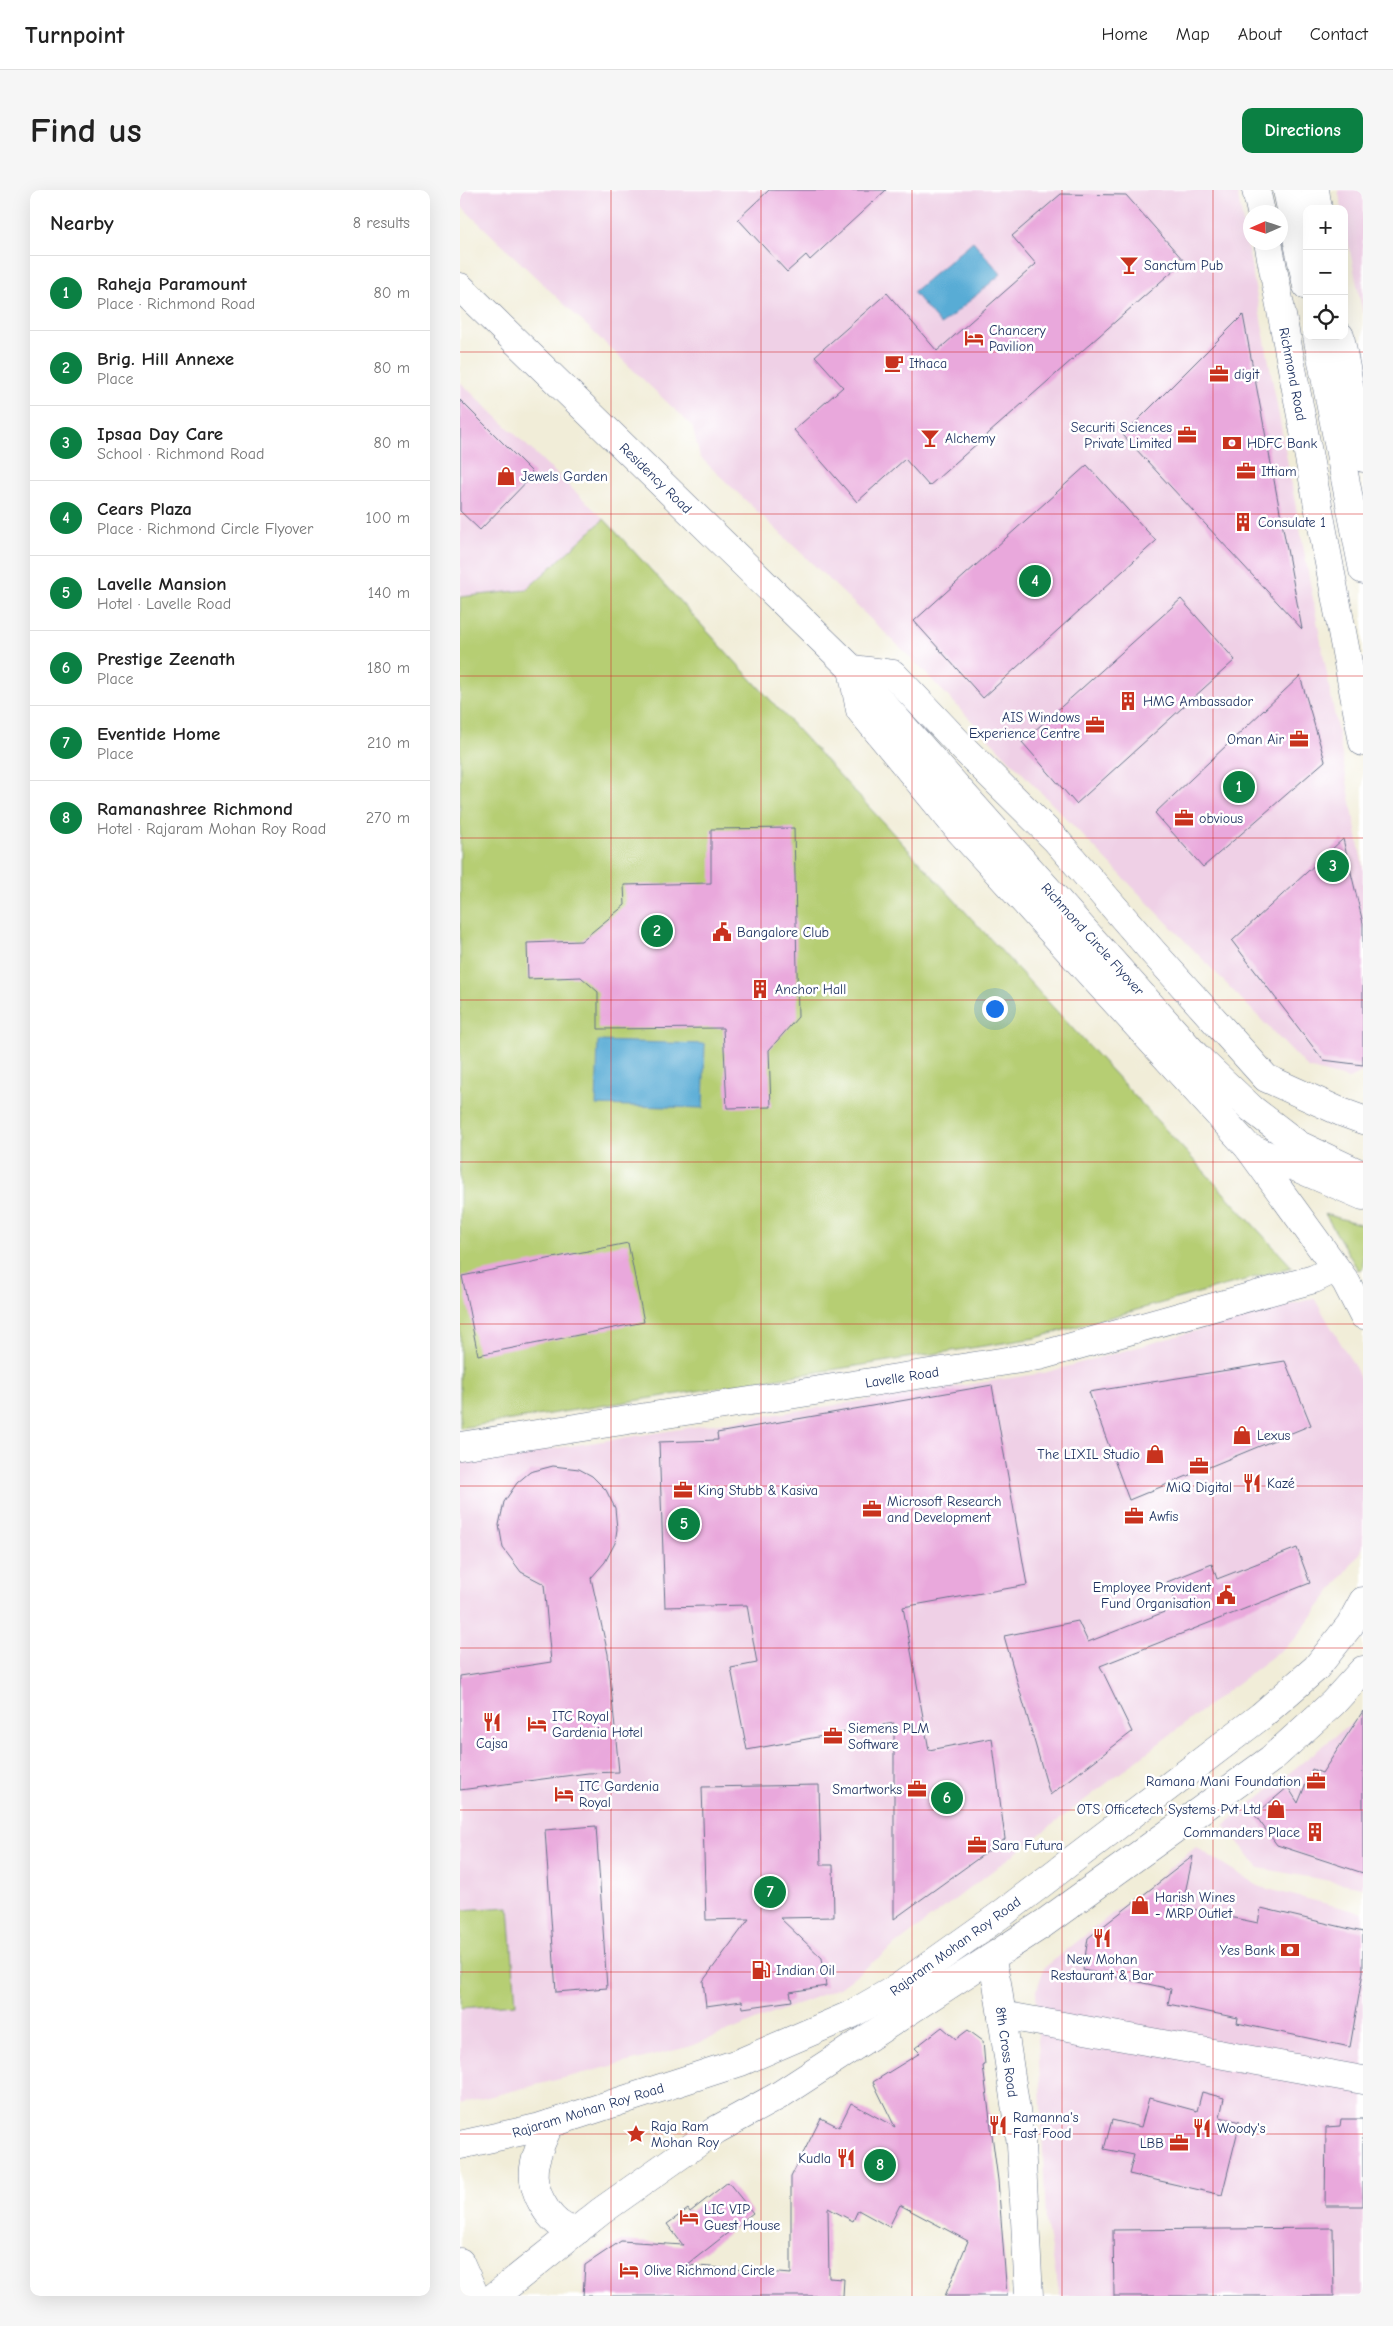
<!DOCTYPE html>
<html lang="en">
<head>
<meta charset="utf-8">
<style>
	:root { --surface:#fff; --page:#f6f6f6; --text:#222; --muted:#767676; --line:#e0e0e0; --accent:#0b8043 }
	body { margin:0; font-family:"Comic Neue",sans-serif; background:var(--page); color:var(--text) }
	.controls { position:absolute; right:15px; top:15px; display:grid; overflow:hidden; border-radius:10px; box-shadow:0 5px 20px #0002 }
	.controls button { width:45px; height:45px; display:grid; place-items:center; padding:0; border:0; border-bottom:1px solid var(--line); background:var(--surface); color:var(--text); font:25px sans-serif }
	.compass { position:absolute; left:783px; top:15px; width:45px; height:45px; border-radius:50%; background:var(--surface); box-shadow:0 5px 20px #0002; rotate:267deg }
	.you { position:absolute; left:534px; top:818px; width:18px; height:18px; margin:-12px; border:4px solid #fff; border-radius:50%; background:#1a73e8; box-shadow:0 0 0 8px #1a73e833 }
	.badge { display:grid; place-items:center; width:32px; height:32px; border-radius:50%; background:var(--accent); color:#fff; font-size:16px; font-weight:700 }
	.pin { position:absolute; translate:-50% -50%; border:2px solid #fff; box-shadow:0 1px 5px #0006 }
	.list { margin:0; padding:0; list-style:none }
	h2 { display:flex; justify-content:space-between; align-items:center; height:65px; margin:0; padding:0 20px; font-size:21px }
	h2 small { font-size:16px; font-weight:400; color:var(--muted) }
	.list li { display:grid; grid-template-columns:32px 1fr auto; gap:15px; align-items:center; box-sizing:border-box; height:75px; padding:0 20px; border-top:1px solid var(--line) }
	.list b { display:block; font-size:19px; white-space:nowrap }
	.list p { margin:0; font-size:16px; white-space:nowrap; color:var(--muted) }
	.list em { font-size:16px; font-style:normal; color:var(--muted) }
	.icon { flex:none; width:28px; height:28px; fill:none; stroke:currentColor; stroke-width:2; stroke-linecap:round; stroke-linejoin:round }
	.map { position:relative; flex:none; width:903px; height:2106px; overflow:hidden; border-radius:10px }
	header { display:flex; align-items:center; gap:30px; box-sizing:border-box; height:70px; padding:0 25px; background:var(--surface); border-bottom:1px solid var(--line) }
	header strong { font-size:24px }
	nav { display:flex; gap:28px; margin-inline-start:auto; font-size:18px }
	.intro { display:flex; align-items:center; justify-content:space-between; box-sizing:border-box; height:120px; padding:0 30px }
	h1 { margin:0; font-size:35px }
	.button { padding:12px 22px; border-radius:10px; background:var(--accent); color:#fff; font-size:18px; font-weight:700 }
	main { display:flex; gap:30px; padding:0 30px }
	aside { flex:1; background:var(--surface); border-radius:10px; box-shadow:0 5px 20px #0002 }
	.map>svg:first-child { display:block }
	.built { fill:#efd0e6 }
	.green { fill:#b6ce73; stroke:#687e68 }
	.water { fill:#59acd5; stroke:#3a6e9a }
	.building { fill:#e9a8dc }
	.lines { fill:none; stroke-linecap:round; stroke-linejoin:round }
	.minor-casing { stroke:#667289; stroke-width:29 }
	.major-casing { stroke:#667289; stroke-width:29 }
	.minor { stroke:#fff; stroke-width:28 }
	.major { stroke:#fff; stroke-width:28 }
	.grid { fill:none; stroke:#d62828; stroke-width:1; stroke-opacity:0.55 }
	.labels { text-anchor:middle; stroke-width:5; stroke-linejoin:round; paint-order:stroke }
	.poi-label { font-size:14px; fill:#1b2f5e; stroke:#fff; text-anchor:start }
	.street-label { font-size:14px; fill:#1b2f5e; stroke:#fff }
</style>
</head>
<body>
<header>
<strong>Turnpoint</strong>
<nav><a>Home</a><a>Map</a><a>About</a><a>Contact</a></nav>
</header>
<div class="intro"><h1>Find us</h1><a class="button">Directions</a></div>
<main>
<aside>
<h2>Nearby<small>8 results</small></h2>
<ul class="list">
<li><span class="badge">1</span><div><b>Raheja Paramount</b><p>Place · Richmond Road</p></div><em>80 m</em></li>
<li><span class="badge">2</span><div><b>Brig. Hill Annexe</b><p>Place</p></div><em>80 m</em></li>
<li><span class="badge">3</span><div><b>Ipsaa Day Care</b><p>School · Richmond Road</p></div><em>80 m</em></li>
<li><span class="badge">4</span><div><b>Cears Plaza</b><p>Place · Richmond Circle Flyover</p></div><em>100 m</em></li>
<li><span class="badge">5</span><div><b>Lavelle Mansion</b><p>Hotel · Lavelle Road</p></div><em>140 m</em></li>
<li><span class="badge">6</span><div><b>Prestige Zeenath</b><p>Place</p></div><em>180 m</em></li>
<li><span class="badge">7</span><div><b>Eventide Home</b><p>Place</p></div><em>210 m</em></li>
<li><span class="badge">8</span><div><b>Ramanashree Richmond</b><p>Hotel · Rajaram Mohan Roy Road</p></div><em>270 m</em></li>
</ul>
</aside>
<div class="map">
<svg width="903" height="2106" viewBox="0 0 903 2106">
	<rect width="100%" height="100%" fill="#fff"/>
	<filter id="ink" filterUnits="userSpaceOnUse"><feTurbulence type="fractalNoise" baseFrequency=".02" numOctaves="2"/><feDisplacementMap in="SourceGraphic" scale="10" xChannelSelector="R" yChannelSelector="G"/><feConvolveMatrix kernelMatrix="1 2 1 2 8 2 1 2 1" color-interpolation-filters="sRGB"/></filter>
	<filter id="wash" filterUnits="userSpaceOnUse"><feTurbulence type="fractalNoise" baseFrequency=".0096" numOctaves="4" result="noise"/><feDisplacementMap in="SourceGraphic" scale="20" xChannelSelector="R" yChannelSelector="G"/><feGaussianBlur stdDeviation="1.12" result="paint"/><feColorMatrix in="noise" values="0 0 0 0 0 0 0 0 0 0 0 0 0 0 0 0 0 1.4 0 .05"/><feComposite in="paint" operator="in"/></filter>
	<g filter="url(#wash)">
		<rect width="100%" height="100%" fill="#f1edd8"/>
		<!-- built -->
		<g class="built">
			<polygon points="0,0 777,0 903,678 903,881 889,889 848,878 442,459 240,267 232,236 0,15"/>
			<polygon points="878,0 903,0 903,125 884,31 884,19 882,19"/>
			<polygon points="0,192 144,329 66,400 0,407"/>
			<polygon points="854,1108 896,1179 903,1196 903,1355 901,1362 834,1450 379,1798 228,1857 0,1914 0,1273 584,1183"/>
			<polygon points="903,1524 903,1697 799,1678 764,1635"/>
			<polygon points="736,1657 800,1697 903,1723 903,2106 600,2106 586,2033 576,1802 584,1778"/>
		</g>
		<!-- green -->
		<g class="green">
			<polygon points="144,329 832,1077 575,1148 0,1238 0,407 66,400"/>
			<polygon points="865,1024 903,1035 903,1078 898,1080"/>
			<polygon points="49,1717 56,1814 0,1818 0,1720"/>
		</g>
		<!-- water -->
		<g class="water">
			<polygon points="513,51 541,84 481,135 453,102"/>
			<polygon points="138,851 245,854 243,918 136,915"/>
		</g>
		<g id="blocks">
			<!-- building -->
			<g class="building">
				<polygon points="309,0 426,0 350,70 346,65 327,82 278,29"/>
				<polygon points="601,4 666,5 724,71 469,296 445,269 397,312 334,240 383,197 355,166 427,103 477,161 576,74 552,46"/>
				<polygon points="783,125 842,439 663,245"/>
				<polygon points="0,210 74,284 20,340 0,321"/>
				<polygon points="627,275 696,351 523,508 454,431"/>
				<polygon points="721,409 775,470 616,614 562,552"/>
				<polygon points="840,486 865,571 743,677 695,623"/>
				<polygon points="334,638 338,827 309,860 311,917 267,918 263,838 138,839 138,802 121,787 68,789 67,753 121,751 165,715 164,695 251,693 251,639"/>
				<polygon points="883,649 903,733 903,875 863,870 772,751"/>
				<polygon points="168,1053 184,1132 18,1165 2,1086"/>
				<polygon points="825,1171 851,1235 669,1310 629,1202"/>
				<polygon points="532,1195 567,1395 443,1417 469,1560 532,1548 545,1649 434,1729 434,1533 287,1560 271,1478 297,1473 287,1415 205,1417 199,1252 258,1250 257,1243"/>
				<polygon points="93,1276 119,1279 132,1286 146,1300 155,1318 157,1339 155,1353 145,1372 131,1388 148,1464 159,1582 128,1583 0,1600 0,1486 91,1472 84,1394 61,1382 43,1358 39,1335 44,1312 57,1293 70,1282"/>
				<polygon points="837,1358 850,1393 640,1476 672,1542 590,1605 544,1446 618,1431 628,1452 717,1417 707,1392 752,1374 757,1389"/>
				<polygon points="903,1521 903,1683 817,1655 795,1625 828,1597 838,1613 852,1579 862,1583"/>
				<polygon points="359,1595 361,1675 373,1675 374,1727 320,1728 362,1768 366,1796 330,1802 332,1811 283,1818 282,1811 246,1816 243,1791 289,1729 246,1730 242,1597"/>
				<polygon points="136,1636 147,1798 96,1802 85,1640"/>
				<polygon points="733,1666 722,1717 798,1733 801,1718 903,1742 903,1782 890,1857 777,1833 778,1828 708,1814 711,1799 623,1780 628,1748"/>
				<polygon points="482,1837 496,1849 508,1840 523,1851 525,1875 523,1876 538,1990 547,2106 485,2106 508,2051 440,2015 429,2037 398,2020 393,2031 368,2018 369,2088 384,2089 383,2106 123,2106 125,2075 161,2051 223,2055 207,2034 228,2019 230,2022 268,1992 293,2023 227,2075 331,2084 331,1987 361,1928 379,1937 391,1913 435,1937 413,1892 460,1863 455,1858"/>
				<polygon points="742,1902 764,1908 760,1927 780,1932 762,2005 669,1984 674,1965 644,1959 652,1930 681,1937 689,1908 737,1921"/>
				<polygon points="881,1929 903,1929 903,2016 865,2016 866,1937 880,1936"/>
				<polygon points="873,2038 874,2106 654,2106 653,2040"/>
			</g>
		</g>
	</g>
	<g filter="url(#ink)">
		<use href="#blocks" fill-opacity="0" stroke="#667289" stroke-width="1"/>
		<g class="lines">
			<!-- minor casing -->
			<g class="minor-casing">
				<g id="minor">
					<polyline points="0,1256 579,1166 854,1089 875,1079"/>
					<polyline points="531,1768 537,1793 561,1954 569,2106"/>
					<polyline points="542,1825 903,1890"/>
				</g>
			</g>
			<!-- major casing -->
			<g class="major-casing">
				<g id="major">
					<polyline points="796,0 801,22"/>
					<polyline points="827,0 847,96"/>
					<polyline points="855,0 858,19"/>
					<polyline points="808,52 903,552"/>
					<polyline points="0,97 392,479 736,866 792,919 839,955 903,985"/>
					<polyline points="857,146 903,380"/>
					<polyline points="880,146 903,268"/>
					<polyline points="392,479 400,520 499,640 788,957 903,1006"/>
					<polyline points="392,479 433,484 505,560 596,650 693,762 806,888 881,922 903,930"/>
					<polyline points="788,957 886,1092 903,1125"/>
					<path d="M90 1934C83 1948 76 1963 74 1978 71 1999 87 2029 106 2038 109 2039 114 2039 118 2040"/>
					<polyline points="0,1955 77,1938 281,1872 390,1825 439,1797 543,1723 801,1526 856,1478 890,1435 903,1411"/>
					<polyline points="0,2072 15,2106"/>
					<polyline points="35,2106 140,2022 256,1940 318,1906 583,1734 723,1633 811,1569 873,1513 903,1480"/>
				</g>
			</g>
			<!-- minor -->
			<use href="#minor" class="minor"/>
			<!-- major -->
			<use href="#major" class="major"/>
		</g>
	</g>
	<!-- grid -->
	<path class="grid" d="M151 0V2106M301 0V2106M452 0V2106M602 0V2106M753 0V2106M0 162H903M0 324H903M0 486H903M0 648H903M0 810H903M0 972H903M0 1134H903M0 1296H903M0 1458H903M0 1620H903M0 1782H903M0 1944H903"/>
	<!-- icons -->
	<defs>
		<g id="bar-bare" transform="scale(1.5)"><path d="M-6-5H6L.8 .8V4.5H3.5V6h-7V4.5H-.8V.8Z" fill="#c8321e" stroke="#fff" stroke-width="2.5" paint-order="stroke"/></g>
		<g id="hotel-bare" transform="scale(1.5)"><path d="M-6-4.5h1.5V1H6V5H4.5V3h-9V5H-6ZM-4 0a1.8 1.8 0 1 1 3.6 0ZM.5 0V-2.5h3Q6-2.5 6 0Z" fill="#c8321e" stroke="#fff" stroke-width="2.5" paint-order="stroke"/></g>
		<g id="cafe-bare" transform="scale(1.5)"><path d="M-5.5-4.5H6V0H3Q3 3.5 0 3.5H-2.5Q-5.5 3.5-5.5 0ZM3-3.2v2h1.7v-2ZM-6 4.5H4V6H-6Z" fill="#c8321e" stroke="#fff" stroke-width="2.5" paint-order="stroke"/></g>
		<g id="office-bare" transform="scale(1.5)"><path d="M-6-3h4V-5.5h4V-3h4V5H-6ZM-1-4.5V-3h2v-1.5ZM-6 0V1H6V0Z" fill="#c8321e" stroke="#fff" stroke-width="2.5" paint-order="stroke"/></g>
		<g id="bank-bare" transform="scale(1.5)"><path d="M-6-4H6V4H-6ZM0-2.3a2.3 2.3 0 1 0 0 4.6a2.3 2.3 0 1 0 0-4.6Z" fill="#c8321e" stroke="#fff" stroke-width="2.5" paint-order="stroke"/></g>
		<g id="shop-bare" transform="scale(1.5)"><path d="M-5-2.5h2.3a2.7 3.5 0 0 1 5.4 0H5L5.5 6h-11ZM-1.5-2.5h3a1.5 2.3 0 0 0-3 0Z" fill="#c8321e" stroke="#fff" stroke-width="2.5" paint-order="stroke"/></g>
		<g id="building-bare" transform="scale(1.5)"><path d="M-4-6H4V6H1V3H-1V6H-4ZM-2.5-4.3h1.7v1.8h-1.7ZM.8-4.3h1.7v1.8H.8ZM-2.5-1h1.7V.8h-1.7ZM.8-1h1.7V.8H.8Z" fill="#c8321e" stroke="#fff" stroke-width="2.5" paint-order="stroke"/></g>
		<g id="civic-bare" transform="scale(1.5)"><path d="M-.6-6.5H3V-4.5H.6V-3L4-1V1h2V6H-6V1h2V-1L-.6-3ZM-1.2 2.5V6h2.4V2.5Z" fill="#c8321e" stroke="#fff" stroke-width="2.5" paint-order="stroke"/></g>
		<g id="restaurant-bare" transform="scale(1.5)"><path d="M-5-6h1v4h1v-4h1v4h1v-4h1v5L-1.5 .5V6h-2V.5L-5-1ZM5-6V6H3V1.5H1.5Q1.5-4 5-6Z" fill="#c8321e" stroke="#fff" stroke-width="2.5" paint-order="stroke"/></g>
		<g id="fuel-bare" transform="scale(1.5)"><path d="M-5.5-6h7V0h2V4h1.3V-2.5L3-4.5l.8-.8L6-3V5H2.5V1h-1V6h-7ZM-4.2-4.7v3.2H.2V-4.7Z" fill="#c8321e" stroke="#fff" stroke-width="2.5" paint-order="stroke"/></g>
		<g id="sight-bare" transform="scale(1.5)"><path d="M0-6L1.8-2.2L6-1.7L2.9 1.2L3.7 5.4L0 3.3L-3.7 5.4L-2.9 1.2L-6-1.7L-1.8-2.2Z" fill="#c8321e" stroke="#fff" stroke-width="2.5" paint-order="stroke"/></g>
	</defs>
	<g fill-rule="evenodd">
		<use href="#bar-bare" x="669" y="75"/>
		<use href="#hotel-bare" x="514" y="148"/>
		<use href="#cafe-bare" x="434" y="173"/>
		<use href="#office-bare" x="759" y="184"/>
		<use href="#office-bare" x="727" y="245"/>
		<use href="#bar-bare" x="470" y="248"/>
		<use href="#bank-bare" x="772" y="253"/>
		<use href="#office-bare" x="786" y="281"/>
		<use href="#shop-bare" x="46" y="286"/>
		<use href="#building-bare" x="783" y="332"/>
		<use href="#building-bare" x="668" y="511"/>
		<use href="#office-bare" x="635" y="535"/>
		<use href="#office-bare" x="839" y="549"/>
		<use href="#office-bare" x="724" y="628"/>
		<use href="#civic-bare" x="262" y="742"/>
		<use href="#building-bare" x="300" y="799"/>
		<use href="#shop-bare" x="782" y="1245"/>
		<use href="#shop-bare" x="695" y="1264"/>
		<use href="#office-bare" x="739" y="1276"/>
		<use href="#restaurant-bare" x="792" y="1293"/>
		<use href="#office-bare" x="223" y="1300"/>
		<use href="#office-bare" x="412" y="1319"/>
		<use href="#office-bare" x="674" y="1326"/>
		<use href="#civic-bare" x="766" y="1405"/>
		<use href="#restaurant-bare" x="32" y="1532"/>
		<use href="#hotel-bare" x="77" y="1534"/>
		<use href="#office-bare" x="373" y="1546"/>
		<use href="#office-bare" x="856" y="1591"/>
		<use href="#office-bare" x="457" y="1599"/>
		<use href="#hotel-bare" x="104" y="1604"/>
		<use href="#shop-bare" x="816" y="1619"/>
		<use href="#building-bare" x="855" y="1642"/>
		<use href="#office-bare" x="517" y="1655"/>
		<use href="#shop-bare" x="680" y="1715"/>
		<use href="#restaurant-bare" x="642" y="1748"/>
		<use href="#bank-bare" x="830" y="1760"/>
		<use href="#fuel-bare" x="301" y="1780"/>
		<use href="#restaurant-bare" x="538" y="1935"/>
		<use href="#restaurant-bare" x="742" y="1938"/>
		<use href="#sight-bare" x="176" y="1944"/>
		<use href="#office-bare" x="719" y="1953"/>
		<use href="#restaurant-bare" x="386" y="1968"/>
		<use href="#hotel-bare" x="229" y="2027"/>
		<use href="#hotel-bare" x="169" y="2080"/>
	</g>
	<g class="labels">
		<!-- poi labels -->
		<g class="poi-label">
			<text x="684" y="80">Sanctum Pub</text>
			<text x="529" y="145">Chancery<tspan x="529" dy="16">Pavilion</tspan></text>
			<text x="449" y="178">Ithaca</text>
			<text x="774" y="189">digit</text>
			<text x="712" y="242" text-anchor="end">Securiti Sciences<tspan x="712" dy="16">Private Limited</tspan></text>
			<text x="485" y="253">Alchemy</text>
			<text x="787" y="258">HDFC Bank</text>
			<text x="801" y="286">Ittiam</text>
			<text x="61" y="291">Jewels Garden</text>
			<text x="798" y="337">Consulate 1</text>
			<text x="683" y="516">HMG Ambassador</text>
			<text x="620" y="532" text-anchor="end">AIS Windows<tspan x="620" dy="16">Experience Centre</tspan></text>
			<text x="824" y="554" text-anchor="end">Oman Air</text>
			<text x="739" y="633">obvious</text>
			<text x="277" y="747">Bangalore Club</text>
			<text x="315" y="804">Anchor Hall</text>
			<text x="797" y="1250">Lexus</text>
			<text x="680" y="1269" text-anchor="end">The LIXIL Studio</text>
			<text x="807" y="1298">Kazé</text>
			<text x="739" y="1302" text-anchor="middle">MiQ Digital</text>
			<text x="238" y="1305">King Stubb &amp; Kasiva</text>
			<text x="427" y="1316">Microsoft Research<tspan x="427" dy="16">and Development</tspan></text>
			<text x="689" y="1331">Awfis</text>
			<text x="751" y="1402" text-anchor="end">Employee Provident<tspan x="751" dy="16">Fund Organisation</tspan></text>
			<text x="92" y="1531">ITC Royal<tspan x="92" dy="16">Gardenia Hotel</tspan></text>
			<text x="388" y="1543">Siemens PLM<tspan x="388" dy="16">Software</tspan></text>
			<text x="32" y="1558" text-anchor="middle">Cajsa</text>
			<text x="841" y="1596" text-anchor="end">Ramana Mani Foundation</text>
			<text x="119" y="1601">ITC Gardenia<tspan x="119" dy="16">Royal</tspan></text>
			<text x="442" y="1604" text-anchor="end">Smartworks</text>
			<text x="801" y="1624" text-anchor="end">OTS Officetech Systems Pvt Ltd</text>
			<text x="840" y="1647" text-anchor="end">Commanders Place</text>
			<text x="532" y="1660">Sara Futura</text>
			<text x="695" y="1712">Harish Wines<tspan x="695" dy="16">- MRP Outlet</tspan></text>
			<text x="815" y="1765" text-anchor="end">Yes Bank</text>
			<text x="642" y="1774" text-anchor="middle">New Mohan<tspan x="642" dy="16">Restaurant &amp; Bar</tspan></text>
			<text x="316" y="1785">Indian Oil</text>
			<text x="553" y="1932">Ramanna's<tspan x="553" dy="16">Fast Food</tspan></text>
			<text x="191" y="1941">Raja Ram<tspan x="191" dy="16">Mohan Roy</tspan></text>
			<text x="757" y="1943">Woody's</text>
			<text x="704" y="1958" text-anchor="end">LBB</text>
			<text x="371" y="1973" text-anchor="end">Kudla</text>
			<text x="244" y="2024">LIC VIP<tspan x="244" dy="16">Guest House</tspan></text>
			<text x="184" y="2085">Olive Richmond Circle</text>
		</g>
		<!-- street labels -->
		<g class="street-label">
			<text transform="translate(833 184) rotate(79)" y="5">Richmond Road</text>
			<text transform="translate(196 288) rotate(44)" y="5">Residency Road</text>
			<text transform="translate(633 749) rotate(48)" y="5">Richmond Circle Flyover</text>
			<text transform="translate(442 1187) rotate(-9)" y="5">Lavelle Road</text>
			<text transform="translate(495 1756) rotate(-36)" y="5">Rajaram Mohan Roy Road</text>
			<text transform="translate(547 1862) rotate(82)" y="5">8th Cross Road</text>
			<text transform="translate(128 1920) rotate(-17)" y="5">Rajaram Mohan Roy Road</text>
		</g>
	</g>
</svg>
<div class="controls">
<button>+</button>
<button>−</button>
<button><svg class="icon" aria-label="locate" viewBox="0 0 24 24"><circle cx="12" cy="12" r="6"/><path d="M12 2v4M12 18v4M2 12h4M18 12h4"/></svg></button>
</div>
<svg class="compass" viewBox="-18 -18 36 36"><path d="M0-13l5 13h-10z" fill="#e53935"/><path d="M0 13l5-13h-10z" fill="#767676"/></svg>
<div class="you"></div>
<div class="pin badge" style="left:779px;top:597px">1</div>
<div class="pin badge" style="left:197px;top:741px">2</div>
<div class="pin badge" style="left:873px;top:676px">3</div>
<div class="pin badge" style="left:575px;top:391px">4</div>
<div class="pin badge" style="left:224px;top:1334px">5</div>
<div class="pin badge" style="left:487px;top:1608px">6</div>
<div class="pin badge" style="left:310px;top:1702px">7</div>
<div class="pin badge" style="left:420px;top:1975px">8</div>
</div>
</main>
</body>
</html>
